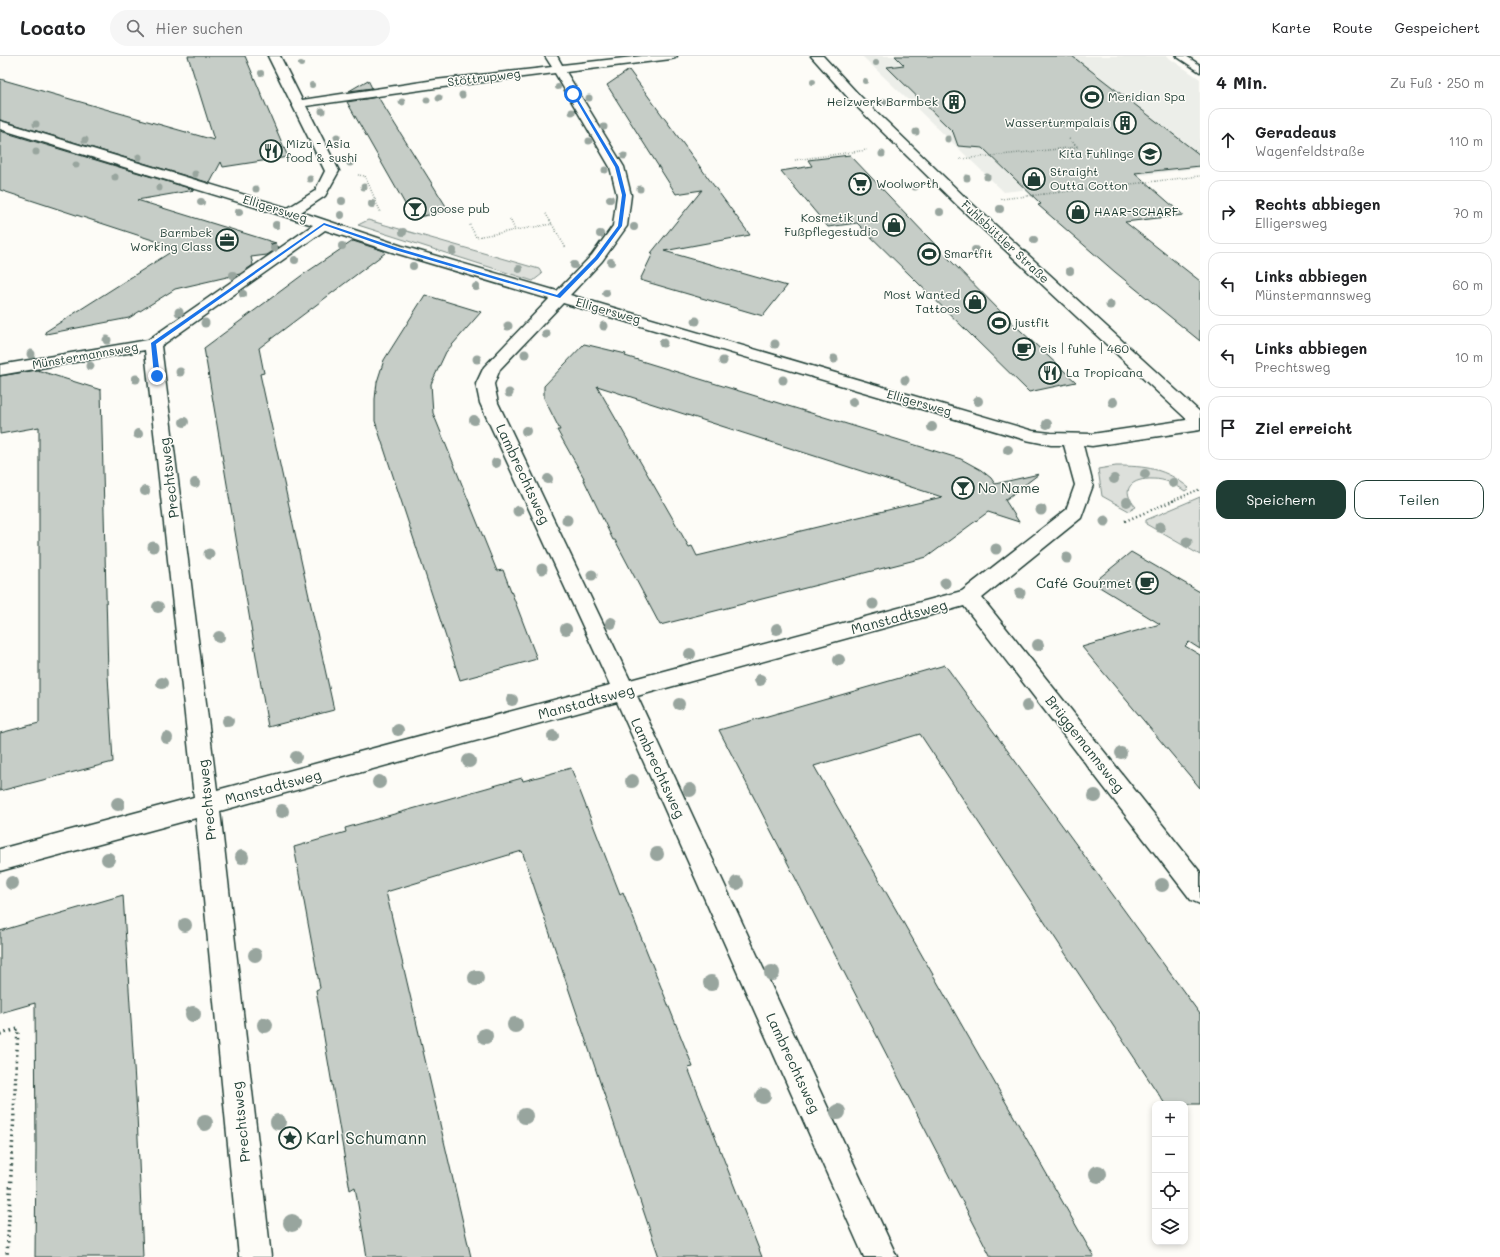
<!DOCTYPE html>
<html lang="de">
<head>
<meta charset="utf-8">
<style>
	:root { --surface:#fff; --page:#f6f6f6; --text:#202124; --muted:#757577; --line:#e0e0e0; --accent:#1f3d34 }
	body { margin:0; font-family:Mali,sans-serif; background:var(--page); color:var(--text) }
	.controls { position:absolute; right:12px; bottom:12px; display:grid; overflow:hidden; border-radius:8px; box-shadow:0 2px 6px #0003 }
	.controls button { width:36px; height:36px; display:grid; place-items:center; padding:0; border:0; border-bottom:1px solid var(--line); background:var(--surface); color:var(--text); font:20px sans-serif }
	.stop { position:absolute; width:12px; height:12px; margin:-9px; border:3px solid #1a73e8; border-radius:50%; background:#fff }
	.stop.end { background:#1a73e8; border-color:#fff; box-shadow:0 1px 4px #0008 }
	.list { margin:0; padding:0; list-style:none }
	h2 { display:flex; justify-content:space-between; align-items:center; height:52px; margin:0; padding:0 16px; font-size:17px }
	h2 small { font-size:13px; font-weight:400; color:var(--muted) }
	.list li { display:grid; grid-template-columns:26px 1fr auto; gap:12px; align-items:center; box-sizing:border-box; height:64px; margin:0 8px 8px; padding:0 8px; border:1px solid var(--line); border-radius:12px }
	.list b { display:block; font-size:15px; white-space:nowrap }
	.list p { margin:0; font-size:13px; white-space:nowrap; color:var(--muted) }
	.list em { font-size:13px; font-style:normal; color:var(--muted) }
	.actions { display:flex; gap:8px; padding:12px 16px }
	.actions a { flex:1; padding:9px 0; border:1px solid var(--accent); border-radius:12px; text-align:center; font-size:14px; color:var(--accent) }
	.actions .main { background:var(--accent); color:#fff }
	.icon { flex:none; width:22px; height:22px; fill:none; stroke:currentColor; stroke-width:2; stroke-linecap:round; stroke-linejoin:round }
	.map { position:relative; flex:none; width:1200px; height:1201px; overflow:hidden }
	header { display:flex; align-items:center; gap:24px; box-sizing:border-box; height:56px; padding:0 20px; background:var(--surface); border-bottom:1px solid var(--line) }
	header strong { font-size:19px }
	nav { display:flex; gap:22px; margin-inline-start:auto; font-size:14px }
	.search { width:280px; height:36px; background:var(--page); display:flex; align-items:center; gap:10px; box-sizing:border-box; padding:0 14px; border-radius:22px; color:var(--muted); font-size:15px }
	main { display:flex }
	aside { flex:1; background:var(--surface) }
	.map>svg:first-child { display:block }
	.built { fill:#eceee9 }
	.green { fill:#dde0db; stroke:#7e8e88 }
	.building { fill:#c6cdc7; stroke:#1f3d34; fill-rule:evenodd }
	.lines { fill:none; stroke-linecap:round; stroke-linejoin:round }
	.lane-casing { stroke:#1f3d34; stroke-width:3 }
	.street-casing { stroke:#1f3d34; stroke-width:3 }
	.secondary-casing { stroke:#1f3d34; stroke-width:3 }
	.path-far3 { stroke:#1f3d34; stroke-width:1.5; stroke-dasharray:0.5 2; stroke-linecap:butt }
	.path-far2 { stroke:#1f3d34; stroke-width:2; stroke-dasharray:1 2.5; stroke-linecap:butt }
	.path-far1 { stroke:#1f3d34; stroke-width:2.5; stroke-dasharray:1 3; stroke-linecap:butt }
	.path { stroke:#1f3d34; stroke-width:3.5; stroke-dasharray:1.5 4; stroke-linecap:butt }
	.lane { fill:#fdfcf7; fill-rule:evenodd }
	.street { fill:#fdfcf7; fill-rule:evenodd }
	.secondary { fill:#fdfcf7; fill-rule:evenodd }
	.tree { fill:#98a59e }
	.route { fill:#1a73e8 }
	.labels { text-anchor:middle; stroke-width:3; stroke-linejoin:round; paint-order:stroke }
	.far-street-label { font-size:12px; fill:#1f3d34; stroke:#fdfcf7 }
	.far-poi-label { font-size:12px; fill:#1f3d34; stroke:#fdfcf7; text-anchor:start }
	.street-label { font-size:14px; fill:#1f3d34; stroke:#fdfcf7 }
	.poi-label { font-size:14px; fill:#1f3d34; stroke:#fdfcf7; text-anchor:start }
	.near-poi-label { font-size:17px; fill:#1f3d34; stroke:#fdfcf7; text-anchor:start }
</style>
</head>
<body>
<header>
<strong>Locato</strong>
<div class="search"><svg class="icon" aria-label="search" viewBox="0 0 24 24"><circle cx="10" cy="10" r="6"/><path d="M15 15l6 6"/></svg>Hier suchen</div>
<nav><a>Karte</a><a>Route</a><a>Gespeichert</a></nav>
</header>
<main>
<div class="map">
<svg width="1200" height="1201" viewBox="0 0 1200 1201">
	<rect width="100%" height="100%" fill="#fdfcf7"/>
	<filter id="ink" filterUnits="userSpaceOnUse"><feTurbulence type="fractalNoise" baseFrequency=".025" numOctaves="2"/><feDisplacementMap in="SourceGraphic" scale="8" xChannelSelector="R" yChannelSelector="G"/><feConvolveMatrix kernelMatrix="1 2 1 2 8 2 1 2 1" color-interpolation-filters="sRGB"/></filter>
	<g filter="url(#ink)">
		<!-- built -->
		<polygon class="built" points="862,0 1166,0 1200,23 1200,112 1004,136"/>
		<!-- green -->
		<g class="green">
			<polygon points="368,164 539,213 542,218 533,225 358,169"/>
			<path d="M1116 410C1146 410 1165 412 1189 432L1185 435C1175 428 1165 423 1153 423 1132 422 1119 433 1136 451L1129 455 1102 440 1098 413Z"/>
			<polygon points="1200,441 1200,499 1146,468 1146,464"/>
		</g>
		<!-- building -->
		<g class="building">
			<polygon points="188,0 245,0 288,101 223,111 221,106 210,127 0,64 0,23 214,84"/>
			<polygon points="895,0 1072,0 1200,99 1200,110 1135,117 1183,159 1125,166 1200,225 1200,285 1115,216 1038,149 1041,148 983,92 958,90 953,76 887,11 904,9"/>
			<polygon points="629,14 750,179 664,195 787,230 763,260 640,224 653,197 651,197 702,134 676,138 607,29"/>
			<polygon points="368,24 372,32 349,35"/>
			<polygon points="378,41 449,155 413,162 347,46"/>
			<polygon points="0,75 195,134 137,144 276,187 270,188 279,191 267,199 251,201 253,209 240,218 175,233 129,262 46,278 45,276 177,192 0,134"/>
			<polygon points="850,99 947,201 1007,262 1076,326 1029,336 857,167 828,171 781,115 812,110 808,104"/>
			<polygon points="353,185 384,195 385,197 259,292 264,317 260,318 334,654 268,671 204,292 301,220"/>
			<polygon points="425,239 481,256 446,296 431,328 433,357 497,515 503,514 537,603 460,624 375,365 375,343 377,326 384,304"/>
			<path d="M584 288 626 298 625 300 961 403 981 414 991 422 995 428 1039 418 1005 444 1019 466 988 456 927 501 660 569 615 484H613L583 422H584L557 374H560L544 342V330ZM597 330 942 441 697 500 692 490 689 491Z"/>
			<polygon points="37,314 101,334 108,619 113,706 0,735 0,677 39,667 39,371 0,378 0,320"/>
			<polygon points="1131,496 1200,536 1200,593 1189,586 1185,590 1200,599 1200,732 1082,591 1160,568 1093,527"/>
			<polygon points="945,609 1200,958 1200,1048 1165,1048 920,678 814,710 1094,1201 991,1201 719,674"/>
			<polygon points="571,712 620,838 623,836 693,1011 688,1012 762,1201 659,1201 522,795 386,836 471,1201 367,1201 355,1131 350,1134 316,934 320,932 294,791 346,776 345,772 412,753 522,722 523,725"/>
			<polygon points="123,839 137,1058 143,1201 35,1201 36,1092 35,947 0,957 0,875"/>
		</g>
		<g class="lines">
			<!-- lane casing -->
			<g class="lane-casing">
				<polygon id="lane" points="1176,0 1186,0 1200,9 1200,16"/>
			</g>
			<!-- street casing -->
			<g class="street-casing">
				<path id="street" d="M268 0H280L302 44 435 24 552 11 545 0H557L562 9 642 0H677L675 2 671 3 566 16 624 111 631 139 627 170 602 205 570 239 1033 375 1051 377 1092 378 1200 362V374L1092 390 1083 389 1093 429 1081 462 982 542 1200 816V848L1191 844 964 550 637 640 897 1201H864L617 646 220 755 271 1201H239L196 762 0 815V793L194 741 145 294 0 319V309L148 284 313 169 0 73V65L288 152 315 135 325 115ZM555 17 610 111 617 139 613 170 592 199 557 235 402 190 301 156 325 140 339 115 306 50 435 32ZM325 174 392 196 549 243 484 311 476 328 480 347 610 629 217 734 161 290ZM563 247 1026 384 1051 389H1064L1075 429 1066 454 962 535 630 624 498 347 494 328 500 313Z"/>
			</g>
			<!-- secondary casing -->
			<g class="secondary-casing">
				<polygon id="secondary" points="811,0 823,0 859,39 968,144 1200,356 1200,372 1194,370 958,150 851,45"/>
			</g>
			<!-- path-far3 -->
			<g class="path-far3">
				<polyline points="960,103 1078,91 1068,82"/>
				<polyline points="795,104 867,94"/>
				<polyline points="358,119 365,120 381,157"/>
				<polyline points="1001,143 1200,120"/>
				<polyline points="546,158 566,192"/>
				<polyline points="510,163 515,174"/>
				<polyline points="470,169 476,181 552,168"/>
			</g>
			<!-- path-far2 -->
			<polyline class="path-far2" points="1172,445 1200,433"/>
			<!-- path-far1 -->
			<polyline class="path-far1" points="1125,465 1175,444"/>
			<!-- path -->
			<polyline class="path" points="0,978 18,973 7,1201"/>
			<!-- lane -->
			<use href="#lane" class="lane"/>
			<!-- street -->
			<use href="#street" class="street"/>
			<!-- secondary -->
			<use href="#secondary" class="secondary"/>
		</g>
		<!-- trees -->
		<g class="tree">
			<circle cx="876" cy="7" r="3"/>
			<circle cx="301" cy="8" r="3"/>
			<circle cx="261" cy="17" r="3"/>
			<circle cx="865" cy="25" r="3"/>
			<circle cx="813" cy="26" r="3"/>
			<circle cx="312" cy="29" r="3"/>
			<circle cx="558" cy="31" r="3"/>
			<circle cx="462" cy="39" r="3.5"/>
			<circle cx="439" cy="42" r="3.5"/>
			<circle cx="589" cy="42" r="3.5"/>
			<circle cx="427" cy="44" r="3.5"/>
			<circle cx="402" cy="46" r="3.5"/>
			<circle cx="885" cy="46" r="3.5"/>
			<circle cx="322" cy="55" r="3.5"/>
			<circle cx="572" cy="56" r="3.5"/>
			<circle cx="36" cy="68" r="3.5"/>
			<circle cx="604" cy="71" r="3.5"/>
			<circle cx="916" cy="76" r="3.5"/>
			<circle cx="337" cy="81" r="3.5"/>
			<circle cx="948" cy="83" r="3.5"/>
			<circle cx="85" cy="84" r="3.5"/>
			<circle cx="589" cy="85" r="3.5"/>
			<circle cx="36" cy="96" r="3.5"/>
			<circle cx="882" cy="98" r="3.5"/>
			<circle cx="624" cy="100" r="3.5"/>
			<circle cx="139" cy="101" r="3.5"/>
			<circle cx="350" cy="107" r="3.5"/>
			<circle cx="76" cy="109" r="3.5"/>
			<circle cx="605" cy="114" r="3.5"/>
			<circle cx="195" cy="118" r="3.5"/>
			<circle cx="115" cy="121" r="3.5"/>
			<circle cx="987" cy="121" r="3.5"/>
			<circle cx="967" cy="122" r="3.5"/>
			<circle cx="310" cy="123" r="3.5"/>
			<circle cx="364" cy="131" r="3.5"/>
			<circle cx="915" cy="131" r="3.5"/>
			<circle cx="159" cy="132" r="3.5"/>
			<circle cx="256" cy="133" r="3.5"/>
			<circle cx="640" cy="133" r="3.5"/>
			<circle cx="610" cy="143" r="4"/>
			<circle cx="342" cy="145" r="4"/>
			<circle cx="201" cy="146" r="4"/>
			<circle cx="372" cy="148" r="4"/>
			<circle cx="1000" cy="153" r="4"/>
			<circle cx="239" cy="156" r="4"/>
			<circle cx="940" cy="156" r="4"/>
			<circle cx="341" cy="159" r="4"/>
			<circle cx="276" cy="169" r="4"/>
			<circle cx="634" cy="171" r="4"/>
			<circle cx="403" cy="176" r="4"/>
			<circle cx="600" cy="178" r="4"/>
			<circle cx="1034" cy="184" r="4"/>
			<circle cx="342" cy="190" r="4"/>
			<circle cx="274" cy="192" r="4"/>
			<circle cx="975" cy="194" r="4"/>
			<circle cx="453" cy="195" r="4"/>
			<circle cx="295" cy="204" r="4"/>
			<circle cx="611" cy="206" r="4"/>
			<circle cx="574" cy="209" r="4"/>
			<circle cx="413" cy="210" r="4"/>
			<circle cx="519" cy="213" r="4"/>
			<circle cx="1070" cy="215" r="4"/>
			<circle cx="233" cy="219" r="4"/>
			<circle cx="476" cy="231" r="4"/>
			<circle cx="606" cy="237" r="4"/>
			<circle cx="243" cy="238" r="4"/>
			<circle cx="1110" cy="249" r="4.5"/>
			<circle cx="179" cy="256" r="4.5"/>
			<circle cx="696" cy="265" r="4.5"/>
			<circle cx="205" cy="267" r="4.5"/>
			<circle cx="508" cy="270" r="4.5"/>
			<circle cx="604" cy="270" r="4.5"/>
			<circle cx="546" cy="278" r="4.5"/>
			<circle cx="107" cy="284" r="4.5"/>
			<circle cx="663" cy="287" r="4.5"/>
			<circle cx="775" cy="288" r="4.5"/>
			<circle cx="31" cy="298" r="4.5"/>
			<circle cx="525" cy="298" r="4.5"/>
			<circle cx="477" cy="303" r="4.5"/>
			<circle cx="834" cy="303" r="4.5"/>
			<circle cx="723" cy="305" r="4.5"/>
			<circle cx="90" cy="310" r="4.5"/>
			<circle cx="180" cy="316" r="4.5"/>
			<circle cx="136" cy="323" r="4.5"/>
			<circle cx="783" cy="324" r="4.5"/>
			<circle cx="905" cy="324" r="4.5"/>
			<circle cx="509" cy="337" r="4.5"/>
			<circle cx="978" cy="345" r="5"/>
			<circle cx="853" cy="346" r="5"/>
			<circle cx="1113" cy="346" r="5"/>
			<circle cx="474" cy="364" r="5"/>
			<circle cx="184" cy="366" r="5"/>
			<circle cx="1047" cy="368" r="5"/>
			<circle cx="932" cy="371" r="5"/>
			<circle cx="526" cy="375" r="5"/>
			<circle cx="138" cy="378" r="5"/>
			<circle cx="1008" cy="394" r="5"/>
			<circle cx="496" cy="407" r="5"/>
			<circle cx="1145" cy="418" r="5"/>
			<circle cx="548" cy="423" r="5"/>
			<circle cx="1114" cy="423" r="5"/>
			<circle cx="195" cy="427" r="5"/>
			<circle cx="1173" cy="427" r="5"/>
			<circle cx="145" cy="435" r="5"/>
			<circle cx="1127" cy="446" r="5"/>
			<circle cx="1041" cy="454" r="5.5"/>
			<circle cx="518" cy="455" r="5.5"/>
			<circle cx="567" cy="464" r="5.5"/>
			<circle cx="1105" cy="465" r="5.5"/>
			<circle cx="1160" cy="471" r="5.5"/>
			<circle cx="1187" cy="486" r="5.5"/>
			<circle cx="153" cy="491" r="5.5"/>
			<circle cx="996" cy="493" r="5.5"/>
			<circle cx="209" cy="498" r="5.5"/>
			<circle cx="1067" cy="502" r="5.5"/>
			<circle cx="542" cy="513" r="5.5"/>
			<circle cx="592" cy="519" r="5.5"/>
			<circle cx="945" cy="527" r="5.5"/>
			<circle cx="1020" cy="537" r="5.5"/>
			<circle cx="873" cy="548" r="5.5"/>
			<circle cx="158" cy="551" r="6"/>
			<circle cx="611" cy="567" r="6"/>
			<circle cx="566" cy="573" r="6"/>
			<circle cx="777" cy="573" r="6"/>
			<circle cx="219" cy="581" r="6"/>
			<circle cx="1038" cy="589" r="6"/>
			<circle cx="690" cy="598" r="6"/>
			<circle cx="839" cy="604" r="6"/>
			<circle cx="760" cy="624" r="6"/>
			<circle cx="162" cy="627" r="6"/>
			<circle cx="512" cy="644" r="6"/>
			<circle cx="679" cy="648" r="6"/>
			<circle cx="1027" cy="650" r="6"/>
			<circle cx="228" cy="665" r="6"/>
			<circle cx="398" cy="674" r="6"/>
			<circle cx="553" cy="680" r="6"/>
			<circle cx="167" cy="682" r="6"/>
			<circle cx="1121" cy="697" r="6"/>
			<circle cx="296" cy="701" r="6"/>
			<circle cx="469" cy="705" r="7"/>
			<circle cx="632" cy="725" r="7"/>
			<circle cx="379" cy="726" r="7"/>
			<circle cx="690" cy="734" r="7"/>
			<circle cx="1095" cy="740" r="7"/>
			<circle cx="118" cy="748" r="7"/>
			<circle cx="282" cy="755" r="7"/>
			<circle cx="657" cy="798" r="7"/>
			<circle cx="242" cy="801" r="7"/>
			<circle cx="108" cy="803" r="7"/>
			<circle cx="12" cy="827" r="7"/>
			<circle cx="737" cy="827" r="7"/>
			<circle cx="1162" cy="829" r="7"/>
			<circle cx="185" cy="869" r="7"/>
			<circle cx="255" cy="899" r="7"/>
			<circle cx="772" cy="917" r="8"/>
			<circle cx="476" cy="922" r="8"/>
			<circle cx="711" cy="927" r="8"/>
			<circle cx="193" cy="958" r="8"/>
			<circle cx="265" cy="969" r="8"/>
			<circle cx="515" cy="969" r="8"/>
			<circle cx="485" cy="980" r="8"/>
			<circle cx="763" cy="1040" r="8"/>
			<circle cx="838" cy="1056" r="8"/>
			<circle cx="525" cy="1060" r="8"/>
			<circle cx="278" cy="1066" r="8"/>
			<circle cx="205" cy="1067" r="8"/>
			<circle cx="1098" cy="1118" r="9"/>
			<circle cx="292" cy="1167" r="9"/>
		</g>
	</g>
	<!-- route -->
	<polygon class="route" points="572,37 575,38 619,111 626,139 622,170 598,203 560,242 395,194 324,169 156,288 160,320 157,321 154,320 151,287 324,167 398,192 557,239 595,201 618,170 622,139 615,111"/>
	<!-- icons -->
	<defs>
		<g id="stadium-ring" transform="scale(1.15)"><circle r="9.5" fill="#fdfcf7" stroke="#1f3d34" stroke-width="1.5"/><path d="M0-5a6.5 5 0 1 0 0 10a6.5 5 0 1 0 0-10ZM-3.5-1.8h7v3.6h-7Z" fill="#1f3d34"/></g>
		<g id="building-ring" transform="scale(1.15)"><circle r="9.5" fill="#fdfcf7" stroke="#1f3d34" stroke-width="1.5"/><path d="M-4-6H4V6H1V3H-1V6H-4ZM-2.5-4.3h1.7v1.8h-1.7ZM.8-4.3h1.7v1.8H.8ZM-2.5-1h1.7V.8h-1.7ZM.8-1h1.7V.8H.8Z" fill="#1f3d34"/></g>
		<g id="restaurant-ring" transform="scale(1.15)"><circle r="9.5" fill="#fdfcf7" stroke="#1f3d34" stroke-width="1.5"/><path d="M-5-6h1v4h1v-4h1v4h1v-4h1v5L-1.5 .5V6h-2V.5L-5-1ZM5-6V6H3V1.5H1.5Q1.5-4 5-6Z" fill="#1f3d34"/></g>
		<g id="school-ring" transform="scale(1.15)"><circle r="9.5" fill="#fdfcf7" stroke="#1f3d34" stroke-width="1.5"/><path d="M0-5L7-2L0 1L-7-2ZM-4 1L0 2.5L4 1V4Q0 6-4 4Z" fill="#1f3d34"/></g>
		<g id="shop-ring" transform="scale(1.15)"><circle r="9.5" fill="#fdfcf7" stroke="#1f3d34" stroke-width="1.5"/><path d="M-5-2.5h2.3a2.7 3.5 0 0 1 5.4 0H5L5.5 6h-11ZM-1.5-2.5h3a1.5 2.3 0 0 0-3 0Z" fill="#1f3d34"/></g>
		<g id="supermarket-ring" transform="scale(1.15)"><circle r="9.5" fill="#fdfcf7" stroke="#1f3d34" stroke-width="1.5"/><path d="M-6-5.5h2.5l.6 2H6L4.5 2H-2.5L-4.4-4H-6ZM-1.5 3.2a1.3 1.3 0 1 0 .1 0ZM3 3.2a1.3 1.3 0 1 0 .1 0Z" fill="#1f3d34"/></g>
		<g id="bar-ring" transform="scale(1.15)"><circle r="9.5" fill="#fdfcf7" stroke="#1f3d34" stroke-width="1.5"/><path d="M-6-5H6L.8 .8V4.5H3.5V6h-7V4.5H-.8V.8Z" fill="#1f3d34"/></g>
		<g id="office-ring" transform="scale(1.15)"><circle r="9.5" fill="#fdfcf7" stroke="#1f3d34" stroke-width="1.5"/><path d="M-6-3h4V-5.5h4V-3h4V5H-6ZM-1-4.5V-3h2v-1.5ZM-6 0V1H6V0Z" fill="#1f3d34"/></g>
		<g id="cafe-ring" transform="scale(1.15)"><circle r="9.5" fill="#fdfcf7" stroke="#1f3d34" stroke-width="1.5"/><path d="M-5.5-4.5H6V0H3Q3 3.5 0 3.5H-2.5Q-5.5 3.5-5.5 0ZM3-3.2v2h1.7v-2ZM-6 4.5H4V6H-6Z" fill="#1f3d34"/></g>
		<g id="sight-ring" transform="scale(1.15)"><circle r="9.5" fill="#fdfcf7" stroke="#1f3d34" stroke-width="1.5"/><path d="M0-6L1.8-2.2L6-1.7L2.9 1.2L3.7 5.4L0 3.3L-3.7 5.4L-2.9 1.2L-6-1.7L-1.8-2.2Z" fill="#1f3d34"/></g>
	</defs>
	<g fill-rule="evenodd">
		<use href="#stadium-ring" x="1092" y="41"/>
		<use href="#building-ring" x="954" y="46"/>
		<use href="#building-ring" x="1125" y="67"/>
		<use href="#restaurant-ring" x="271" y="95"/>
		<use href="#school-ring" x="1150" y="98"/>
		<use href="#shop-ring" x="1034" y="123"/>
		<use href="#supermarket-ring" x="860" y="128"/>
		<use href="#bar-ring" x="415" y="153"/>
		<use href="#shop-ring" x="1078" y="156"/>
		<use href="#shop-ring" x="894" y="169"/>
		<use href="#office-ring" x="227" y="184"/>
		<use href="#stadium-ring" x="929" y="198"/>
		<use href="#shop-ring" x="975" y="246"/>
		<use href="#stadium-ring" x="999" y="267"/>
		<use href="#cafe-ring" x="1024" y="293"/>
		<use href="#restaurant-ring" x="1050" y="317"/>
		<use href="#bar-ring" x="963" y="432"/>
		<use href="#cafe-ring" x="1147" y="527"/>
		<use href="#sight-ring" x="290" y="1082"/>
	</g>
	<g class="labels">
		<!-- far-street labels -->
		<g class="far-street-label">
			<text transform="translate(484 22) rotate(-7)" y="4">Stöttrupweg</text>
			<text transform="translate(275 153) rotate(17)" y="4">Elligersweg</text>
			<text transform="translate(1005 186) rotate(43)" y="4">Fuhlsbüttler Straße</text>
			<text transform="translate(608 255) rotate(16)" y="4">Elligersweg</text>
			<text transform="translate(85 300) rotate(-10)" y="4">Münstermannsweg</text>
			<text transform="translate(919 347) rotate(16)" y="4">Elligersweg</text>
		</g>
		<!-- far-poi labels -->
		<g class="far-poi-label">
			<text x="1108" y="45">Meridian Spa</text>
			<text x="938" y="50" text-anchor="end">Heizwerk Barmbek</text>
			<text x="1110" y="71" text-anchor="end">Wasserturmpalais</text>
			<text x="286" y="92">Mizu - Asia<tspan x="286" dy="14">food &amp; sushi</tspan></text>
			<text x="1134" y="102" text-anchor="end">Kita Fuhlinge</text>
			<text x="1050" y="120">Straight<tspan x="1050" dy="14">Outta Cotton</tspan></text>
			<text x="876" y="132">Woolworth</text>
			<text x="430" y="157">goose pub</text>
			<text x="1094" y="160">HAAR-SCHARF</text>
			<text x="878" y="166" text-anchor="end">Kosmetik und<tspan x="878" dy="14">Fußpflegestudio</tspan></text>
			<text x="212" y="181" text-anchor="end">Barmbek<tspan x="212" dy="14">Working Class</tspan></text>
			<text x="944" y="202">Smartfit</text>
			<text x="960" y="243" text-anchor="end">Most Wanted<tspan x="960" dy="14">Tattoos</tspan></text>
			<text x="1014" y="271">justfit</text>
			<text x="1040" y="297">eis | fuhle | 460</text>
			<text x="1066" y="321">La Tropicana</text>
		</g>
		<!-- street labels -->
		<g class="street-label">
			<text transform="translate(523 418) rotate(65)" y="5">Lambrechtsweg</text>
			<text transform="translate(169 422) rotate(-97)" y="5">Prechtsweg</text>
			<text transform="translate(899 561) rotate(-15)" y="5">Manstadtsweg</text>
			<text transform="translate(586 646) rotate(-15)" y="5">Manstadtsweg</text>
			<text transform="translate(1085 688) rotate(52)" y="5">Brüggemannsweg</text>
			<text transform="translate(658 712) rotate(65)" y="5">Lambrechtsweg</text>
			<text transform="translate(273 731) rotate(-15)" y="5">Manstadtsweg</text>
			<text transform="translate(207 744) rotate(-96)" y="5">Prechtsweg</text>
			<text transform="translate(793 1007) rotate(65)" y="5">Lambrechtsweg</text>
			<text transform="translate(241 1066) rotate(-96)" y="5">Prechtsweg</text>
		</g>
		<!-- poi labels -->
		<g class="poi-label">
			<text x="978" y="437">No Name</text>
			<text x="1132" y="532" text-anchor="end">Café Gourmet</text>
		</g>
		<!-- near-poi labels -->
		<g class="near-poi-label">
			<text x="306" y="1088">Karl Schumann</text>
		</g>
	</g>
</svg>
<div class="controls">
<button>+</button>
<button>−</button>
<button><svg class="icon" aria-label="locate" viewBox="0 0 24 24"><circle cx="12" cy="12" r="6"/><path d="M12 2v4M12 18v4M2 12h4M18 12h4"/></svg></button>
<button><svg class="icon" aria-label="layers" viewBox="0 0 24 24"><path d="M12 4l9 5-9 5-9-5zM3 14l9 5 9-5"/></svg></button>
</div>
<div class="stop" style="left:573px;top:38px"></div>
<div class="stop end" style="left:157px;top:320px"></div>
</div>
<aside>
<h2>4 Min.<small>Zu Fuß · 250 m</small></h2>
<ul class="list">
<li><svg class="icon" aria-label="ahead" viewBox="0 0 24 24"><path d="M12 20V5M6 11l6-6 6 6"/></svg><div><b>Geradeaus</b><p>Wagenfeldstraße</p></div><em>110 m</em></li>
<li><svg class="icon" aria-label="right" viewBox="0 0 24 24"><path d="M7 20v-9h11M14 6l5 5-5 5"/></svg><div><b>Rechts abbiegen</b><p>Elligersweg</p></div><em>70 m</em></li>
<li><svg class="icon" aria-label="left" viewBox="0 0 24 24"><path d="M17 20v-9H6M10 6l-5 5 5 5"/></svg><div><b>Links abbiegen</b><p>Münstermannsweg</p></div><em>60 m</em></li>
<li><svg class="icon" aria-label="left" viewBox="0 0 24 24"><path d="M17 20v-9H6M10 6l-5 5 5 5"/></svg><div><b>Links abbiegen</b><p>Prechtsweg</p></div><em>10 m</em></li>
<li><svg class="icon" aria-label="arrive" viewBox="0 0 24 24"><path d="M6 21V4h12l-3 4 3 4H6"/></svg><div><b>Ziel erreicht</b></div></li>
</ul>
<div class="actions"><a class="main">Speichern</a><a>Teilen</a></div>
</aside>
</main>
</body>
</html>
